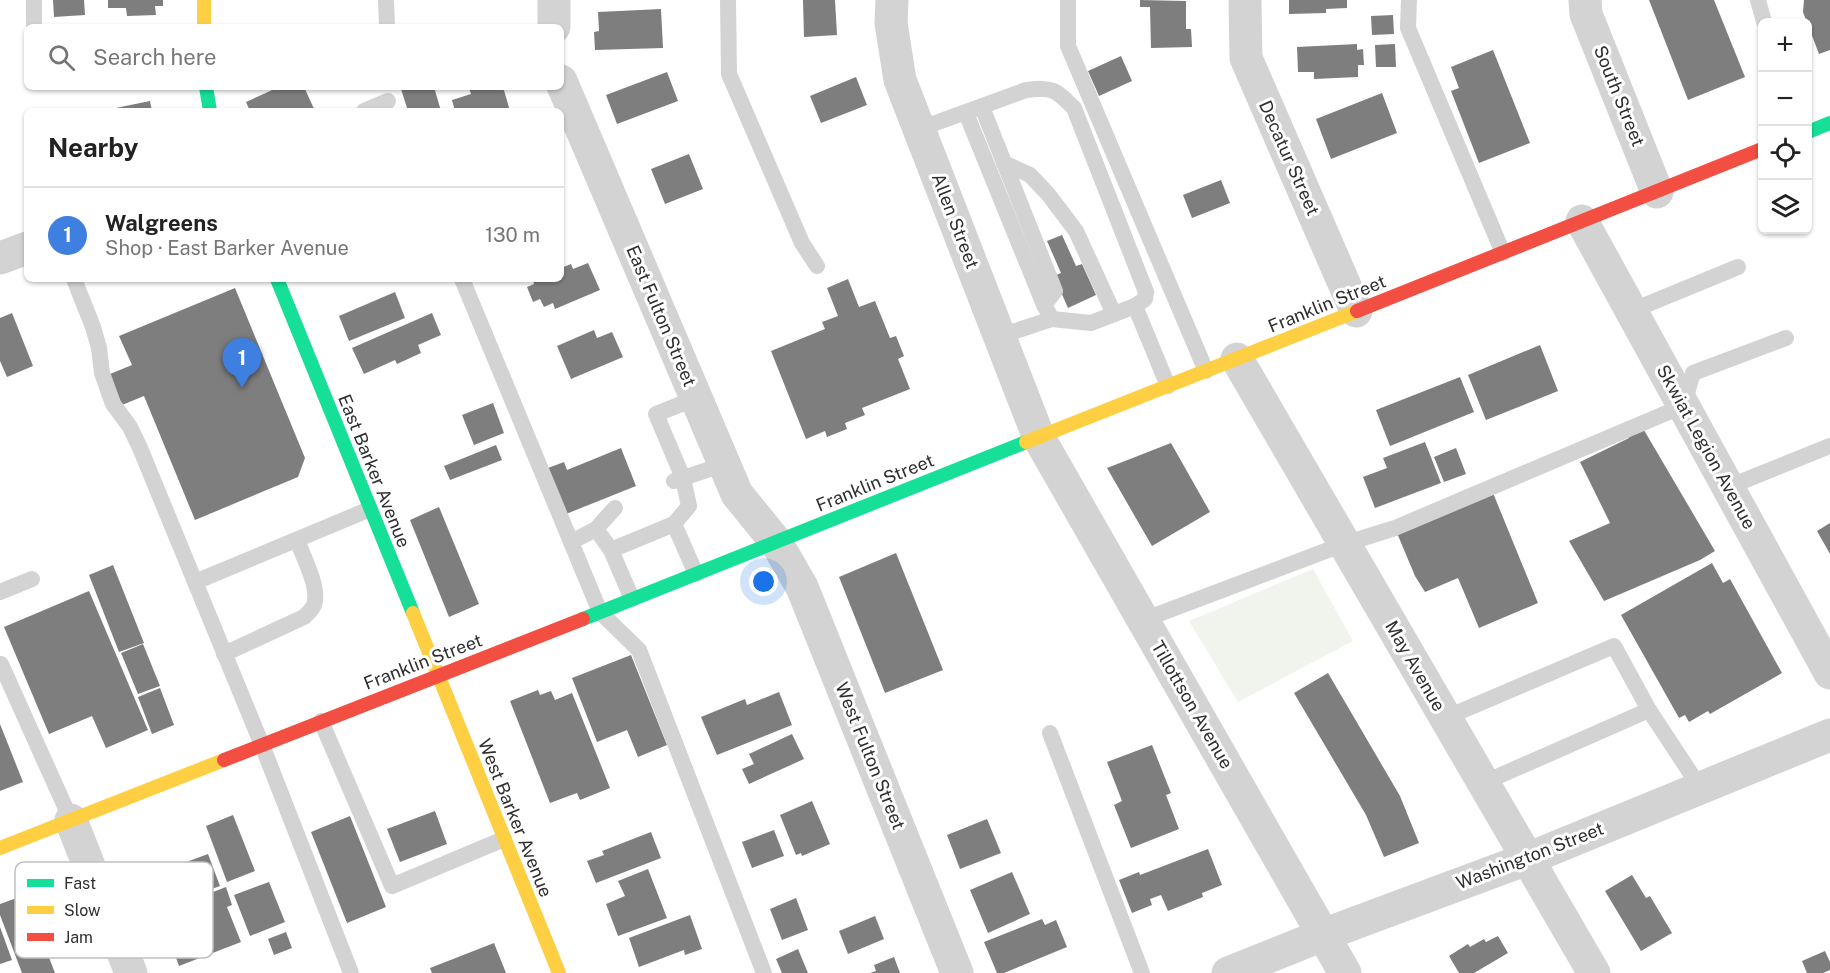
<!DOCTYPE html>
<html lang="en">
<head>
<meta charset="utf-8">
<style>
	:root { --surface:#fff; --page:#f2f2f2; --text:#222; --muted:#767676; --line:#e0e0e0; --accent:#777 }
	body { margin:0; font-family:"Public Sans",sans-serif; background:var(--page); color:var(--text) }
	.controls { position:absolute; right:18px; top:18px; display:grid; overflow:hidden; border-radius:9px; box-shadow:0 2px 4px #0004 }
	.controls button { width:54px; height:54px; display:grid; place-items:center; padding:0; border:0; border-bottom:2px solid var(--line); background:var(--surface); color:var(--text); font:30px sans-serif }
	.you { position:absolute; left:764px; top:582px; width:21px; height:21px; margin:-15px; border:4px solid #fff; border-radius:50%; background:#1a73e8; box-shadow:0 0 0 9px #1a73e833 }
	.badge { display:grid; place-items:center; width:39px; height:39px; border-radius:50%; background:var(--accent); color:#fff; font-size:20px; font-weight:700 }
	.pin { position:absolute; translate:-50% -50px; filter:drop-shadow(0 2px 3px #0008) }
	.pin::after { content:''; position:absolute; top:32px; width:21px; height:18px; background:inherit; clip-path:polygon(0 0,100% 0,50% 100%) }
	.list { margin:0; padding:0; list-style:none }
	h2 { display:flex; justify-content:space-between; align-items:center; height:78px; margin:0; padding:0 24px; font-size:26px }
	h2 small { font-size:20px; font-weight:400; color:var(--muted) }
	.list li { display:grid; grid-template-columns:39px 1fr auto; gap:18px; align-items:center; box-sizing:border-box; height:96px; padding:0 24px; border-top:2px solid var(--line) }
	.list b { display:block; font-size:22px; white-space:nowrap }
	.list p { margin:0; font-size:20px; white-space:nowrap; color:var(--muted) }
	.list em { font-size:20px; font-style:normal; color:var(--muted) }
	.icon { flex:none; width:33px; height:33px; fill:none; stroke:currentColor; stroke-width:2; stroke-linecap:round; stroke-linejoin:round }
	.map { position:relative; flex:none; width:1830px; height:973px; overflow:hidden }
	.search { position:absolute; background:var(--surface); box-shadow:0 2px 4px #0004; left:24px; top:24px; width:540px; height:66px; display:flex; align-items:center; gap:15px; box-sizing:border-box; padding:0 21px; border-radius:9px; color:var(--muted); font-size:22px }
	.panel { position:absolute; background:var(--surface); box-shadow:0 2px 4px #0004; left:24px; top:108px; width:540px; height:174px; border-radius:9px }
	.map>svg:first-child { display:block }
	.green { fill:#f1f4ec }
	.building { fill:#7e7e7e }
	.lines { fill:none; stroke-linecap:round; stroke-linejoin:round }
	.lane { stroke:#d3d3d3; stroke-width:16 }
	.street { stroke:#d3d3d3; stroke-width:33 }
	.fast { stroke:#16e098; stroke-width:14 }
	.slow { stroke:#ffcf43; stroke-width:14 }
	.jam { stroke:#f24e42; stroke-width:14 }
	.labels { text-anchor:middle; stroke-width:6; stroke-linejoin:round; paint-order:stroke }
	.street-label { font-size:18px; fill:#2e2e2e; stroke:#fff }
	.key { fill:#fff; stroke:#c0c0c0; stroke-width:1.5 }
	.key-label { font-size:16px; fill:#2e2e2e }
</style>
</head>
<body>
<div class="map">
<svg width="1830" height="973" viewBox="0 0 1830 973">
	<rect width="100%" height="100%" fill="#fff"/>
	<!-- green -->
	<polygon class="green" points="1313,569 1353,641 1238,702 1189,621"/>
	<!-- building -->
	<g class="building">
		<polygon points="53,0 84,0 85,15 54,17"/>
		<polygon points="108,0 163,0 163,6 155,6 156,15 127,16 126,8 108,8"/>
		<polygon points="803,0 835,0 837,35 804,37"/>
		<polygon points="1140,0 1186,1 1186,29 1191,29 1192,47 1151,48 1150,7 1140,7"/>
		<polygon points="1289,0 1347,0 1347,8 1326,9 1326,13 1289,14"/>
		<polygon points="1649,0 1714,0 1745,77 1688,100"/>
		<polygon points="1804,0 1830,0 1830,50 1819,54 1803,12"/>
		<polygon points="661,9 663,48 595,50 594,32 599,31 598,12"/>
		<polygon points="1393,15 1394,34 1372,35 1371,16"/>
		<polygon points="1357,44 1357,50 1363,49 1364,65 1358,65 1358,77 1314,79 1314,72 1298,72 1297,47"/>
		<polygon points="1395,44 1396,67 1376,67 1375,45"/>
		<polygon points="1493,50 1530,143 1479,163 1451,91 1459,88 1451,67"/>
		<polygon points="1121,56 1132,81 1099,96 1088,71"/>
		<polygon points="667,72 678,101 617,124 606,95"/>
		<polygon points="856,77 867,105 821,123 810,96"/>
		<polygon points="279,87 304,87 315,111 250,111 246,102"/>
		<polygon points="407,87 434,87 441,111 408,111 401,89"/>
		<polygon points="473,87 488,87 488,89 503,87 510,111 455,111 452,100 471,94 469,88"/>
		<polygon points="1382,93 1397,133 1331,159 1316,119"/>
		<polygon points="150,101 152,111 107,111 106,110"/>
		<polygon points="689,154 703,189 665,204 651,169"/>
		<polygon points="1221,180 1230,203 1192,218 1183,195"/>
		<polygon points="1062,235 1076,266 1082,264 1096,295 1068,308 1054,276 1061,273 1047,241"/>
		<polygon points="588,263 600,290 555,309 553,303 544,307 540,299 533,302 527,287 534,284 533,280 561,279 561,268 571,264 573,269"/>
		<polygon points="848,279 859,307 875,301 890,338 896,336 904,356 898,359 910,389 862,408 865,415 845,423 847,429 827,437 825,431 806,439 771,351 825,329 822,322 838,316 827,288"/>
		<polygon points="235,288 305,458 298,477 195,520 144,396 122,405 110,374 132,365 119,336"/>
		<polygon points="395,292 405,318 349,341 339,316"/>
		<polygon points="12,313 33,366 7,377 0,361 0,318"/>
		<polygon points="432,313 441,335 418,345 421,353 397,364 395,360 364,374 352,348"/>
		<polygon points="594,330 597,338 612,332 623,357 571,379 557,346"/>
		<polygon points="1540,345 1558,391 1486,420 1468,375"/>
		<polygon points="1460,377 1474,412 1390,446 1376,410"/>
		<polygon points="493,403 504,433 474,445 462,415"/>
		<polygon points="1641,425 1715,551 1700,560 1604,601 1569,541 1610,523 1580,462 1629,438 1627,433"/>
		<polygon points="1425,442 1441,483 1375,508 1363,477 1387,468 1383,458"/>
		<polygon points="1171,443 1210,512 1152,546 1107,468"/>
		<polygon points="496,445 502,460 450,480 444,466"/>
		<polygon points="621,448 636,486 566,514 548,468 564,462 567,470"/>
		<polygon points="1456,448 1466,474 1444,482 1434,457"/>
		<polygon points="1493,493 1538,603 1479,628 1458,578 1425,592 1415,576 1397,533"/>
		<polygon points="439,507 479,604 449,617 410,520"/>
		<polygon points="1830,523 1830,554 1817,531"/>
		<polygon points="896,553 943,670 885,693 839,577"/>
		<polygon points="1712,563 1723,583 1730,579 1782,673 1710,714 1708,711 1689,722 1685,715 1679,718 1621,615"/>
		<polygon points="113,565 144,643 119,652 89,575"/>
		<polygon points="89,591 148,730 106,748 92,716 49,734 4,627"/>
		<polygon points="143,644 160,686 138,694 121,653"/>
		<polygon points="631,655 667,745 638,757 627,730 597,742 572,678"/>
		<polygon points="1328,673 1400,796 1419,843 1384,857 1366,815 1294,693"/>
		<polygon points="160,688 174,725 152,734 138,697"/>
		<polygon points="538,690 540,695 551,691 555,700 572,693 610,788 580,800 577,793 550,803 510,701"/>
		<polygon points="779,692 792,725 717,755 701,717 745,699 747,705"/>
		<polygon points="0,724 23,782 0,791"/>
		<polygon points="792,734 804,759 749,784 742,769 754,764 749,754"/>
		<polygon points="1152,745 1171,793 1166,795 1179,829 1131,848 1114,805 1122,801 1107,762"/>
		<polygon points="812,801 830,844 802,856 801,853 796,855 780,815"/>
		<polygon points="435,811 447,844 400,862 387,829"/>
		<polygon points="233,815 255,871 227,882 206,826"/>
		<polygon points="350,816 386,907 347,923 311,832"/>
		<polygon points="987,819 1001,853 960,869 947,835"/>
		<polygon points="774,830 784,856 752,868 742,842"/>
		<polygon points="651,832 661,858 596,883 587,861 604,855 602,851"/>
		<polygon points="1208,849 1222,885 1202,893 1203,897 1168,911 1161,895 1150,899 1152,905 1132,913 1119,880 1139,872 1140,875"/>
		<polygon points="208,854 220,886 174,903 162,871"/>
		<polygon points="648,869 667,918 618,936 606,904 625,896 618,881"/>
		<polygon points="1012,872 1030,914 988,933 970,890"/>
		<polygon points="1632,875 1646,898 1650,896 1672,933 1641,951 1605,891"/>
		<polygon points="269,882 285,922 250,936 234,895"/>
		<polygon points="226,887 232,905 227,907 241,942 179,966 166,930 206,915 200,897"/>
		<polygon points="25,895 55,973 22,973 0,915 0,904"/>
		<polygon points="796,898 808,930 782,940 770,909"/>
		<polygon points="690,915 702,949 685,955 684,950 639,967 629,938"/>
		<polygon points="875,916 884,939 848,954 839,931"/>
		<polygon points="1042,919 1045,925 1056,920 1067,947 1004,973 997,973 984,942"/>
		<polygon points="0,927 12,960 0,964"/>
		<polygon points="286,932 292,948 274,955 268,939"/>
		<polygon points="1498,936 1508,953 1474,973 1459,973 1449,956 1468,944 1470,947 1484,939 1486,942"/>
		<polygon points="494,943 506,973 432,973 430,968"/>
		<polygon points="798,949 808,973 782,973 776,959"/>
		<polygon points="1825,951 1830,962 1830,970 1823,973 1807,973 1802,961"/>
		<polygon points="894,957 900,973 870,973 876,971 874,965"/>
	</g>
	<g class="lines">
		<!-- lane -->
		<g class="lane">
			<polyline points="34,0 34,27"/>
			<polyline points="386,0 387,27"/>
			<polyline points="728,0 729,74 802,243 817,266"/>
			<polyline points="1068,0 1068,46 1206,371"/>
			<polyline points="1409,0 1408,28 1503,253"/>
			<polyline points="1758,0 1764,22"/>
			<polyline points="982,107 1055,291 1044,305"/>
			<polyline points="364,111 388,101"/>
			<polyline points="966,113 1044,305 1052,319"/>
			<path d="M919 129 1026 90C1053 87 1055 89 1074 108L1146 292 1145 299 1135 306 1091 323 1052 319 1000 336"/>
			<polyline points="1004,163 1030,175 1048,194 1076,231 1114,314"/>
			<polyline points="74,279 93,327 99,348 102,373 113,404 130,427 140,448 262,745 351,973"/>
			<polyline points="462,279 600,612 639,650 764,973"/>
			<polyline points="1135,306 1168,386"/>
			<polyline points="1631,311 1738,267"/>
			<polyline points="697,398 656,414 683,478 725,464"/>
			<polyline points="674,481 683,478 689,506 674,524 696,574"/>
			<polyline points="1728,487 1830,446"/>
			<polyline points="596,529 611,550 632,599"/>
			<polyline points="571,542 596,529 615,508"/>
			<polyline points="611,550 674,524"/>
			<polyline points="195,582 370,509"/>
			<polyline points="0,592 32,579"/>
			<polyline points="1143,620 1344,544 1395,528 1683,406 1693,373 1786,338"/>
			<path d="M224 654 304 617C309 612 314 609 315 601 318 585 303 556 297 540"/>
			<polyline points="1,664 71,820"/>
			<polyline points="1445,718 1614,646 1649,710 1701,789"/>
			<polyline points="321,721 392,886 504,839"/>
			<polyline points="1050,733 1142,973"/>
			<polyline points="1483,783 1649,710"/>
		</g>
		<!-- street -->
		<g class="street">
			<polyline points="892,0 891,23 900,80 1039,438 1345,973"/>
			<polyline points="1245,0 1246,58 1356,311"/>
			<polyline points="1585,0 1586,14 1657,192"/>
			<polyline points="554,27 554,0"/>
			<polyline points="561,81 737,494 776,542 802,587 957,973"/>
			<polyline points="1582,221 1830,673"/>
			<polyline points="0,258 27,248"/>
			<polyline points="1237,359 1594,973"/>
			<polyline points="71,820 131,973"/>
			<polyline points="1228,973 1323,935 1527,859 1830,735"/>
		</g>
		<!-- fast -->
		<g class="fast">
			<polyline points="206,87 210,111"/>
			<polyline points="1808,132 1830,123"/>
			<polyline points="277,279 413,613"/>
			<polyline points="583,619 1026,442"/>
		</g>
		<!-- slow -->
		<g class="slow">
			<polyline points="204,0 204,27"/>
			<polyline points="1026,442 1357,311"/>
			<polyline points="413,613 559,973"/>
			<polyline points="0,848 224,760"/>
		</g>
		<!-- jam -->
		<g class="jam">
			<polyline points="1357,311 1762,149"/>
			<polyline points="224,760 583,619"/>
		</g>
	</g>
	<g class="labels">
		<!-- street labels -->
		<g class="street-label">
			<text transform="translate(1619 96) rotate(68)" y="6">South Street</text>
			<text transform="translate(1289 158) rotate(66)" y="6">Decatur Street</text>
			<text transform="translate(955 221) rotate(69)" y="6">Allen Street</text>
			<text transform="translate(1327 304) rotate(-22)" y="6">Franklin Street</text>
			<text transform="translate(661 316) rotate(67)" y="6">East Fulton Street</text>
			<text transform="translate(1706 447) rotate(61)" y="6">Skwiat Legion Avenue</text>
			<text transform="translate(374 471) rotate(68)" y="6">East Barker Avenue</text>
			<text transform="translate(875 483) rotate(-22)" y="6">Franklin Street</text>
			<text transform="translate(423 662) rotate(-21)" y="6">Franklin Street</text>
			<text transform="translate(1415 666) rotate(60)" y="6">May Avenue</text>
			<text transform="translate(1192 705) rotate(60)" y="6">Tillottson Avenue</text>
			<text transform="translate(870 756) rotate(68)" y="6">West Fulton Street</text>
			<text transform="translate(515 818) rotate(68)" y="6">West Barker Avenue</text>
			<text transform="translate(1530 856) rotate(-21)" y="6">Washington Street</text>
		</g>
	</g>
	<!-- legend -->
	<rect x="15" y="862" width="198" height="96" rx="9" class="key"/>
	<rect x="27" y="879" width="27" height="8" fill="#16e098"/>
	<rect x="27" y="906" width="27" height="8" fill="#ffcf43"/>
	<rect x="27" y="933" width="27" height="8" fill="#f24e42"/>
	<g class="key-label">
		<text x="64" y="889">Fast</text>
		<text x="64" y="916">Slow</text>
		<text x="64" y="943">Jam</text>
	</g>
</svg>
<div class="controls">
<button>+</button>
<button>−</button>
<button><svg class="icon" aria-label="locate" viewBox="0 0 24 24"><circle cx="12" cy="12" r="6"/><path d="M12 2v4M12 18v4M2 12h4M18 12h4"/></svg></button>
<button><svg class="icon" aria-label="layers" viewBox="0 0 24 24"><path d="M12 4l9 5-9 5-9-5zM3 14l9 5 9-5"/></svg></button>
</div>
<div class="you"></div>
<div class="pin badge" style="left:242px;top:388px;background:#3f7fe0">1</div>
<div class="search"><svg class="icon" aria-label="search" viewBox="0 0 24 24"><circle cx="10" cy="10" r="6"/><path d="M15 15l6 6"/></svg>Search here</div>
<section class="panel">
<h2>Nearby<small></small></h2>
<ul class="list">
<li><span class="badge" style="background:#3f7fe0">1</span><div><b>Walgreens</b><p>Shop · East Barker Avenue</p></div><em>130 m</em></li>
</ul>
</section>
</div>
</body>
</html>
